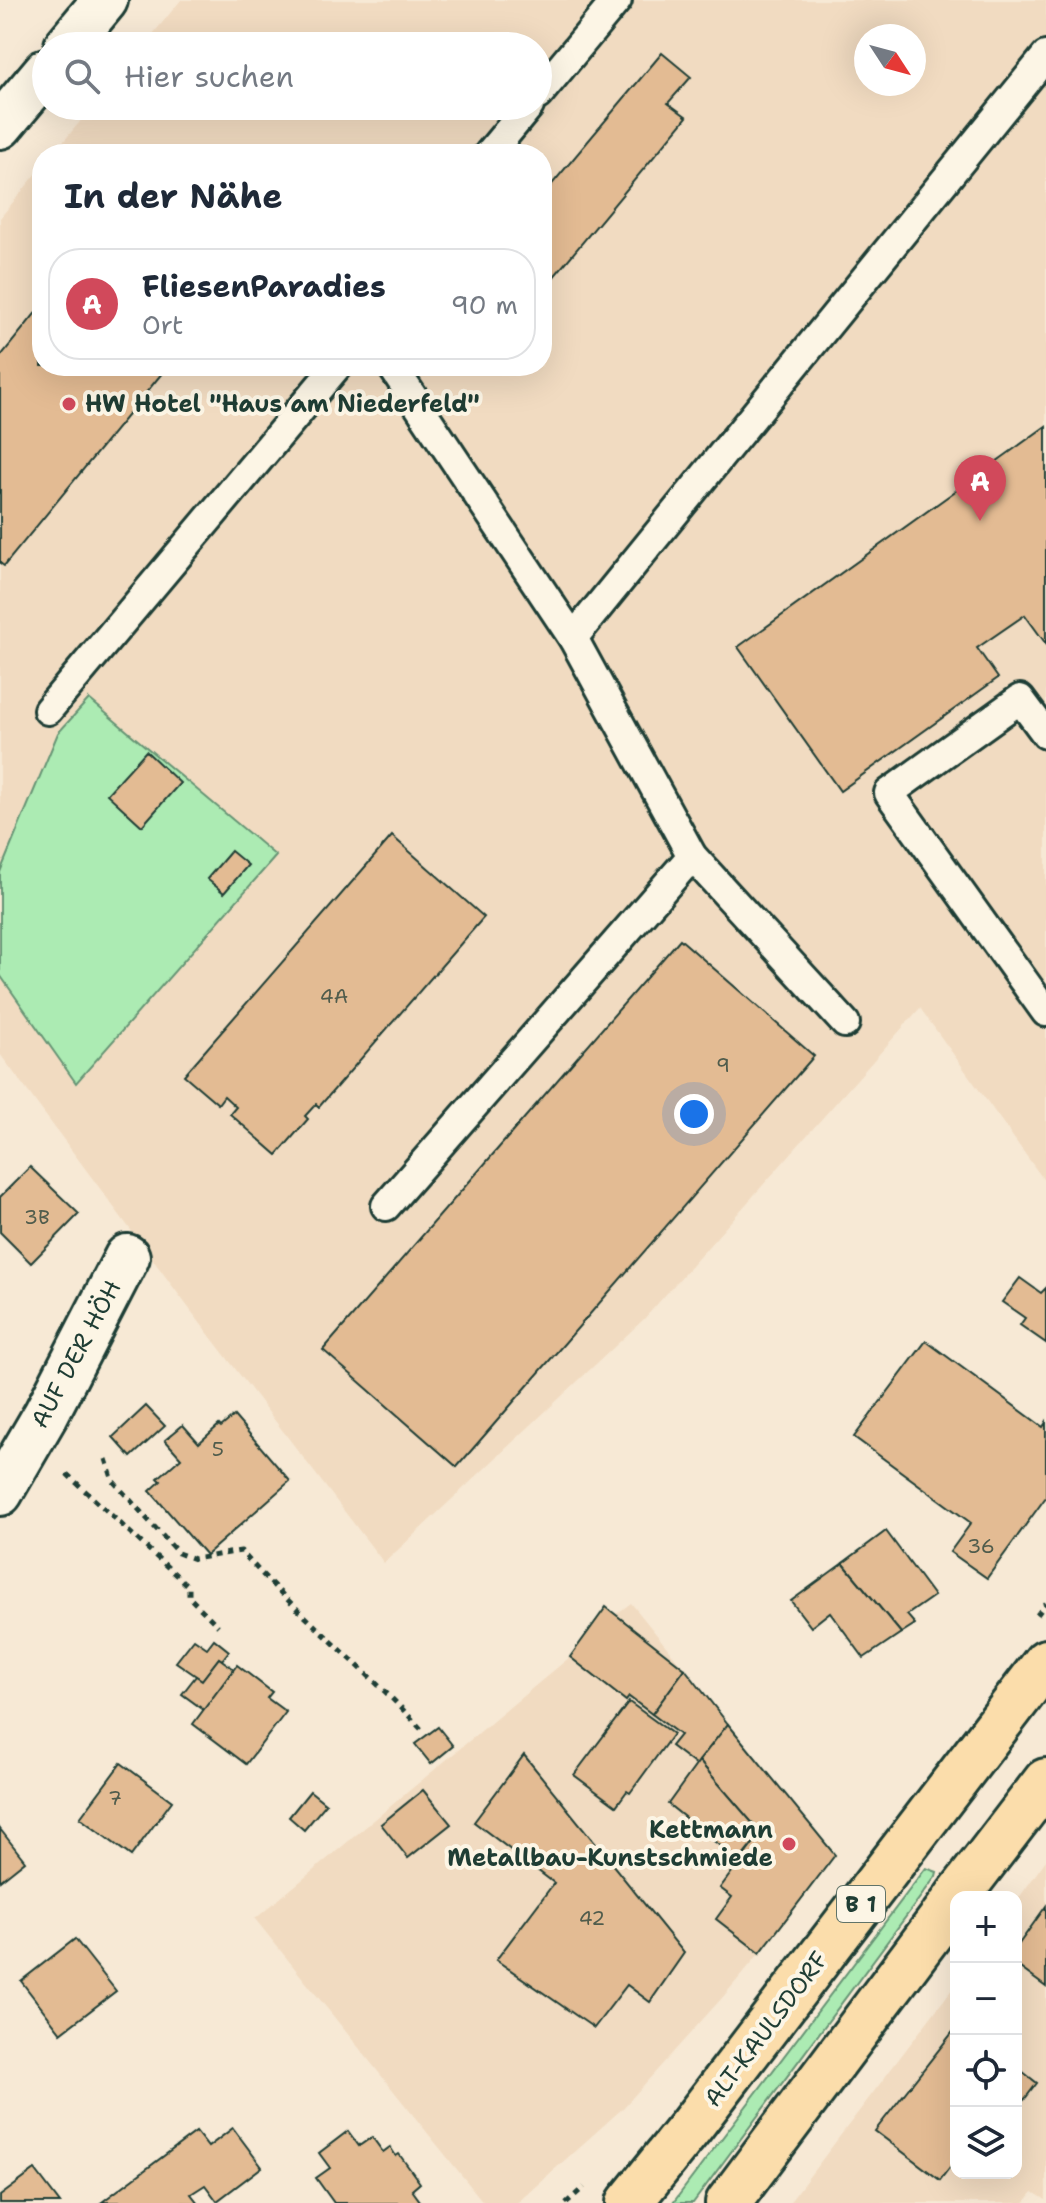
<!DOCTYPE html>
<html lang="de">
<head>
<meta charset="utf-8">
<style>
	:root { --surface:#fff; --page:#f6f6f7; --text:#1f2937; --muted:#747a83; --line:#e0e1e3; --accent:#d1495b }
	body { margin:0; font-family:"Shantell Sans",sans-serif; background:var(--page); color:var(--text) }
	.controls { position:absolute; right:24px; bottom:24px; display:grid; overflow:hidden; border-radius:16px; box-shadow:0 8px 32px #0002 }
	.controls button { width:72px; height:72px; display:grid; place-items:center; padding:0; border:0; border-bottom:2px solid var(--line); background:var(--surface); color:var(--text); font:40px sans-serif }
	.compass { position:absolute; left:854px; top:24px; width:72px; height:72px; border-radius:50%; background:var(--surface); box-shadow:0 8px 32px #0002; rotate:126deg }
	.you { position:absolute; left:694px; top:1114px; width:28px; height:28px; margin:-20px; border:6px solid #fff; border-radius:50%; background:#1a73e8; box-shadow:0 0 0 12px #1a73e833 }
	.badge { display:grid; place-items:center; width:52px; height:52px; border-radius:50%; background:var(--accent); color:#fff; font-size:26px; font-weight:700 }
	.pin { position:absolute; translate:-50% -66px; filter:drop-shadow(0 2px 4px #0008) }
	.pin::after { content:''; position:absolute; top:42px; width:28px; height:24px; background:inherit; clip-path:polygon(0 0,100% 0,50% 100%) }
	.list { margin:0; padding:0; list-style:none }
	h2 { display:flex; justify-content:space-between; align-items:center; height:104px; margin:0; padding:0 32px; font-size:34px }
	h2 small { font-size:26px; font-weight:400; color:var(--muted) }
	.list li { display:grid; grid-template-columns:52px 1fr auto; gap:24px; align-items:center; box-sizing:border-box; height:112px; margin:0 16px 16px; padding:0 16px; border:2px solid var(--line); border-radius:32px }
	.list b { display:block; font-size:30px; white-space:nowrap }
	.list p { margin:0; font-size:26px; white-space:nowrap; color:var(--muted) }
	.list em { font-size:26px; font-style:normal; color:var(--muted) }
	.icon { flex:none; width:44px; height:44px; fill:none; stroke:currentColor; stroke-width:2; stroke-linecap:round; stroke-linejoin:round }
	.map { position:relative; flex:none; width:1046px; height:2203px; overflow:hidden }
	.search { position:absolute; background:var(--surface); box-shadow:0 8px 32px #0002; left:32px; top:32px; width:520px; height:88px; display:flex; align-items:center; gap:20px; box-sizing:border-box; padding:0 28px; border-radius:44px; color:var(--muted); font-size:30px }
	.panel { position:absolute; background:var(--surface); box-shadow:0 8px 32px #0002; left:32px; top:144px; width:520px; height:232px; border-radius:32px }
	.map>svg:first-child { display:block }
	.built { fill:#f1dbc1; fill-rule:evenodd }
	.green { fill:#acebb3; stroke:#669474; stroke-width:2 }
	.building { fill:#e3bb93; stroke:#1f3d34; stroke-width:2 }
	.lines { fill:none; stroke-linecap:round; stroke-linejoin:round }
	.lane-casing { stroke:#1f3d34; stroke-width:34 }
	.street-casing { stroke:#1f3d34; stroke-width:50 }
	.secondary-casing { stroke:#1f3d34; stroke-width:50 }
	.primary-casing { stroke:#1f3d34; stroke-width:50 }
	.path { stroke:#1f3d34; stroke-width:5; stroke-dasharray:6 6; stroke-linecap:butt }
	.lane { stroke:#fcf5e5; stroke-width:28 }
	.street { stroke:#fcf5e5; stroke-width:44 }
	.secondary { stroke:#fcf5e5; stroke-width:44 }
	.primary { stroke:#fbddab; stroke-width:44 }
	.poi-dot { fill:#d1495b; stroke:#fcf5e5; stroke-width:3 }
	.labels { text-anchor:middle; stroke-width:8; stroke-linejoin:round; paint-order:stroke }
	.number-label { font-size:20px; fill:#505c4c }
	.shield { fill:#fcf5e5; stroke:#617469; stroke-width:2 }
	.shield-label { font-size:22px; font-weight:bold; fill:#1f3d34 }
	.poi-label { font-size:24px; font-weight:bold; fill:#1f3d34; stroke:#fcf5e5; text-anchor:start }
	.street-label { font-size:24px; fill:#1f3d34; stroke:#fcf5e5 }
</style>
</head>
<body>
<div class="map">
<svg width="1046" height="2203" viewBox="0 0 1046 2203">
	<rect width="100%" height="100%" fill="#f7e9d5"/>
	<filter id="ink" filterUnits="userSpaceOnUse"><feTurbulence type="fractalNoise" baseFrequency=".0125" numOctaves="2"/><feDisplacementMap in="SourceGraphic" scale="16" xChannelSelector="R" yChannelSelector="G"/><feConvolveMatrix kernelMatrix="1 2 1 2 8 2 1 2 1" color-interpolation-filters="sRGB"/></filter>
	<g filter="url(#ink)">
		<!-- built -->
		<g class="built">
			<path d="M181 0H1046V1183L920 1008 644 1319 384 1563 191 1311 0 1054V218L42 167V366H542V154H53L93 106H538V46H143ZM866 36H914V84H866Z"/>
			<polygon points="631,1603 835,1855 760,1953 722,1998 623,2108 517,2203 484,2203 255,1919 570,1657 606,1607 615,1615"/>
			<polygon points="1046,1860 1046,2200 1033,2192 1024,2203 789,2203 956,1984 956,2173 1016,2173 1016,1902"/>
		</g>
		<!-- green -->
		<g class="green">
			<polygon points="89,699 276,856 76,1083 0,975 0,872 58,733"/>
			<polygon points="926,1868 937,1872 936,1876 693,2203 673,2203"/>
		</g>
		<!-- building -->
		<g class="building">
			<polygon points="662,53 691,77 668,103 687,117 542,291 542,196"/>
			<polygon points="42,305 42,366 168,366 4,566 0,563 0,357"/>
			<polygon points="1046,426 1046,644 1025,615 977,648 998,678 840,791 738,647"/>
			<polygon points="146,751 180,783 142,826 107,794"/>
			<polygon points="392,836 484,917 319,1107 316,1104 305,1116 308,1119 277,1155 230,1114 236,1107 224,1096 218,1104 184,1075"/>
			<polygon points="231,851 248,865 224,893 207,879"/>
			<polygon points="680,939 814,1056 457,1467 323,1350"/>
			<polygon points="30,1167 79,1214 31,1263 0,1232 0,1197"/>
			<polygon points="1020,1278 1041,1293 1046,1288 1046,1343 1020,1325 1025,1318 1002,1302"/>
			<polygon points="926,1341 1043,1427 1046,1422 1046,1497 987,1578 950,1552 971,1523 854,1437"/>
			<polygon points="146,1406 165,1426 131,1457 113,1437"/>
			<polygon points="234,1416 290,1481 206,1555 150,1491 161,1481 158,1478 181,1458 165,1440 183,1425 199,1443 219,1425 221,1427"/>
			<polygon points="886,1531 934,1596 907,1615 915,1624 901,1633 843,1563"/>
			<polygon points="843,1563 901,1633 864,1658 830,1612 811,1627 791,1601"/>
			<polygon points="606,1607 685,1669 652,1714 629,1697 626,1701 570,1657"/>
			<polygon points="194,1639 207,1648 214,1639 229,1651 222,1660 219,1658 202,1680 176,1662"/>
			<polygon points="219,1658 234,1669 204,1710 182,1694 196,1676 202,1680"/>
			<polygon points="237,1665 272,1692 267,1698 286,1712 246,1764 193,1724"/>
			<polygon points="685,1669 728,1724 696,1765 671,1746 680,1735 652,1714"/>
			<polygon points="629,1702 673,1734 630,1793 627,1791 616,1806 574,1775"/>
			<polygon points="728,1724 835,1855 760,1953 716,1919 732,1897 720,1888 761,1833 699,1761"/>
			<polygon points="438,1727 453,1746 431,1764 415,1744"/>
			<polygon points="524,1755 684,1953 650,2002 627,1985 594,2028 496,1960 554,1883 474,1822"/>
			<polygon points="699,1761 761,1833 739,1861 668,1804"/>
			<polygon points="121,1763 172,1801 131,1856 80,1818"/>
			<polygon points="423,1790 451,1824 408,1858 381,1824"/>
			<polygon points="310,1791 326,1804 304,1830 289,1817"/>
			<polygon points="0,1829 25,1861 0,1881"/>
			<polygon points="1046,1906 1046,1987 1016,1965 1016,1948"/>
			<polygon points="75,1939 116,1991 61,2033 21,1981"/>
			<polygon points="956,2028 956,2159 940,2180 875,2131"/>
			<polygon points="1023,2072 1037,2083 1024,2100 1016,2095 1016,2081"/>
			<polygon points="233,2128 262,2167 217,2201 205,2185 191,2194 198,2203 102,2202 196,2132 208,2147"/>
			<polygon points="348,2131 359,2146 372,2137 383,2152 390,2147 396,2156 399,2154 420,2183 412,2190 420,2201 418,2203 334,2203 316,2178 330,2168 319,2153"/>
			<polygon points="35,2170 60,2203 0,2203 0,2196"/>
		</g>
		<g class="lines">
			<!-- lane casing -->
			<g class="lane-casing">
				<g id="lane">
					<polyline points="538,95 617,0"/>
					<polyline points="489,154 529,106"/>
					<polyline points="392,366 573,638 692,856 845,1023"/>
					<polyline points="573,638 1046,56"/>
					<polyline points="48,710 337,366"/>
					<polyline points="1046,734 1020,699 889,793 1046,1012"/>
					<polyline points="386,1206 692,856"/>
				</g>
			</g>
			<!-- street casing -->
			<g class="street-casing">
				<polyline id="street" points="0,1493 46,1414 127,1257"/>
			</g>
			<!-- secondary casing -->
			<g class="secondary-casing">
				<g id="secondary">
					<polyline points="67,46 105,0"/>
					<polyline points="0,126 46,71"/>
				</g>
			</g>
			<!-- primary casing -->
			<g class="primary-casing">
				<g id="primary">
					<polyline points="957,1897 1046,1781"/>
					<polyline points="629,2203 691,2126 1046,1662"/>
					<polyline points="728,2203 956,1899"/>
				</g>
			</g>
			<!-- path -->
			<g class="path">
				<path d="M106 1459 113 1481 178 1553 194 1559 241 1551C297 1615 365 1667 422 1730"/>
				<polyline points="67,1474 189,1587 189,1597 218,1626"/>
				<polyline points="1037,1615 1046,1603"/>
				<polyline points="566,2203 584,2187"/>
			</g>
			<!-- lane -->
			<use href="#lane" class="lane"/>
			<!-- street -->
			<use href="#street" class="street"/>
			<!-- secondary -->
			<use href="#secondary" class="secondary"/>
			<!-- primary -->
			<use href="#primary" class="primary"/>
		</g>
	</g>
	<!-- markers -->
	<g class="poi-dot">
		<circle cx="69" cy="404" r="8"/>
		<circle cx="789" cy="1844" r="8"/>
	</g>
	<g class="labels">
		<!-- number labels -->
		<g class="number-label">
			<text x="334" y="1003">4A</text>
			<text x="723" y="1072">9</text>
			<text x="37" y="1224">3B</text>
			<text x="218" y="1456">5</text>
			<text x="981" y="1553">36</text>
			<text x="115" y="1805">7</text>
			<text x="592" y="1925">42</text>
		</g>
		<!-- shield labels -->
		<rect class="shield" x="837" y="1886" width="48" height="36" rx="6"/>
		<g class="shield-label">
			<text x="861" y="1912">B 1</text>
		</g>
		<!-- poi labels -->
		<g class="poi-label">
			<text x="85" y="412">HW Hotel "Haus am Niederfeld"</text>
			<text x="773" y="1838" text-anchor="end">Kettmann<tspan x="773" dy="28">Metallbau-Kunstschmiede</tspan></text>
		</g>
		<!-- street labels -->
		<g class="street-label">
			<text transform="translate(76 1354) rotate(-62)" y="8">AUF DER HÖH</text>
			<text transform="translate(766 2029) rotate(-53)" y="8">ALT-KAULSDORF</text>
		</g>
	</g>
</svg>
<div class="controls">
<button>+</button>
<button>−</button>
<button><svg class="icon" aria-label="locate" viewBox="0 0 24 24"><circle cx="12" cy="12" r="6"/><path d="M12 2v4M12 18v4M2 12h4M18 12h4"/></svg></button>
<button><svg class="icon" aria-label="layers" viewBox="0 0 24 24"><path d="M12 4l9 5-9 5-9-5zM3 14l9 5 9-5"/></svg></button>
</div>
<svg class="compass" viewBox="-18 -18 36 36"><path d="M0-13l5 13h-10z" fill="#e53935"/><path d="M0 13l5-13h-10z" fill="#747a83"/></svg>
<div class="you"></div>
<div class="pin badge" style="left:980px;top:521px">A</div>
<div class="search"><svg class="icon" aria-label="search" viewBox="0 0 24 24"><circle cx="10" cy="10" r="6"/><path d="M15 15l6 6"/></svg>Hier suchen</div>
<section class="panel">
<h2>In der Nähe<small></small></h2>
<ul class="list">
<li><span class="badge">A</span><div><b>FliesenParadies</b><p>Ort</p></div><em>90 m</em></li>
</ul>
</section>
</div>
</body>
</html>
